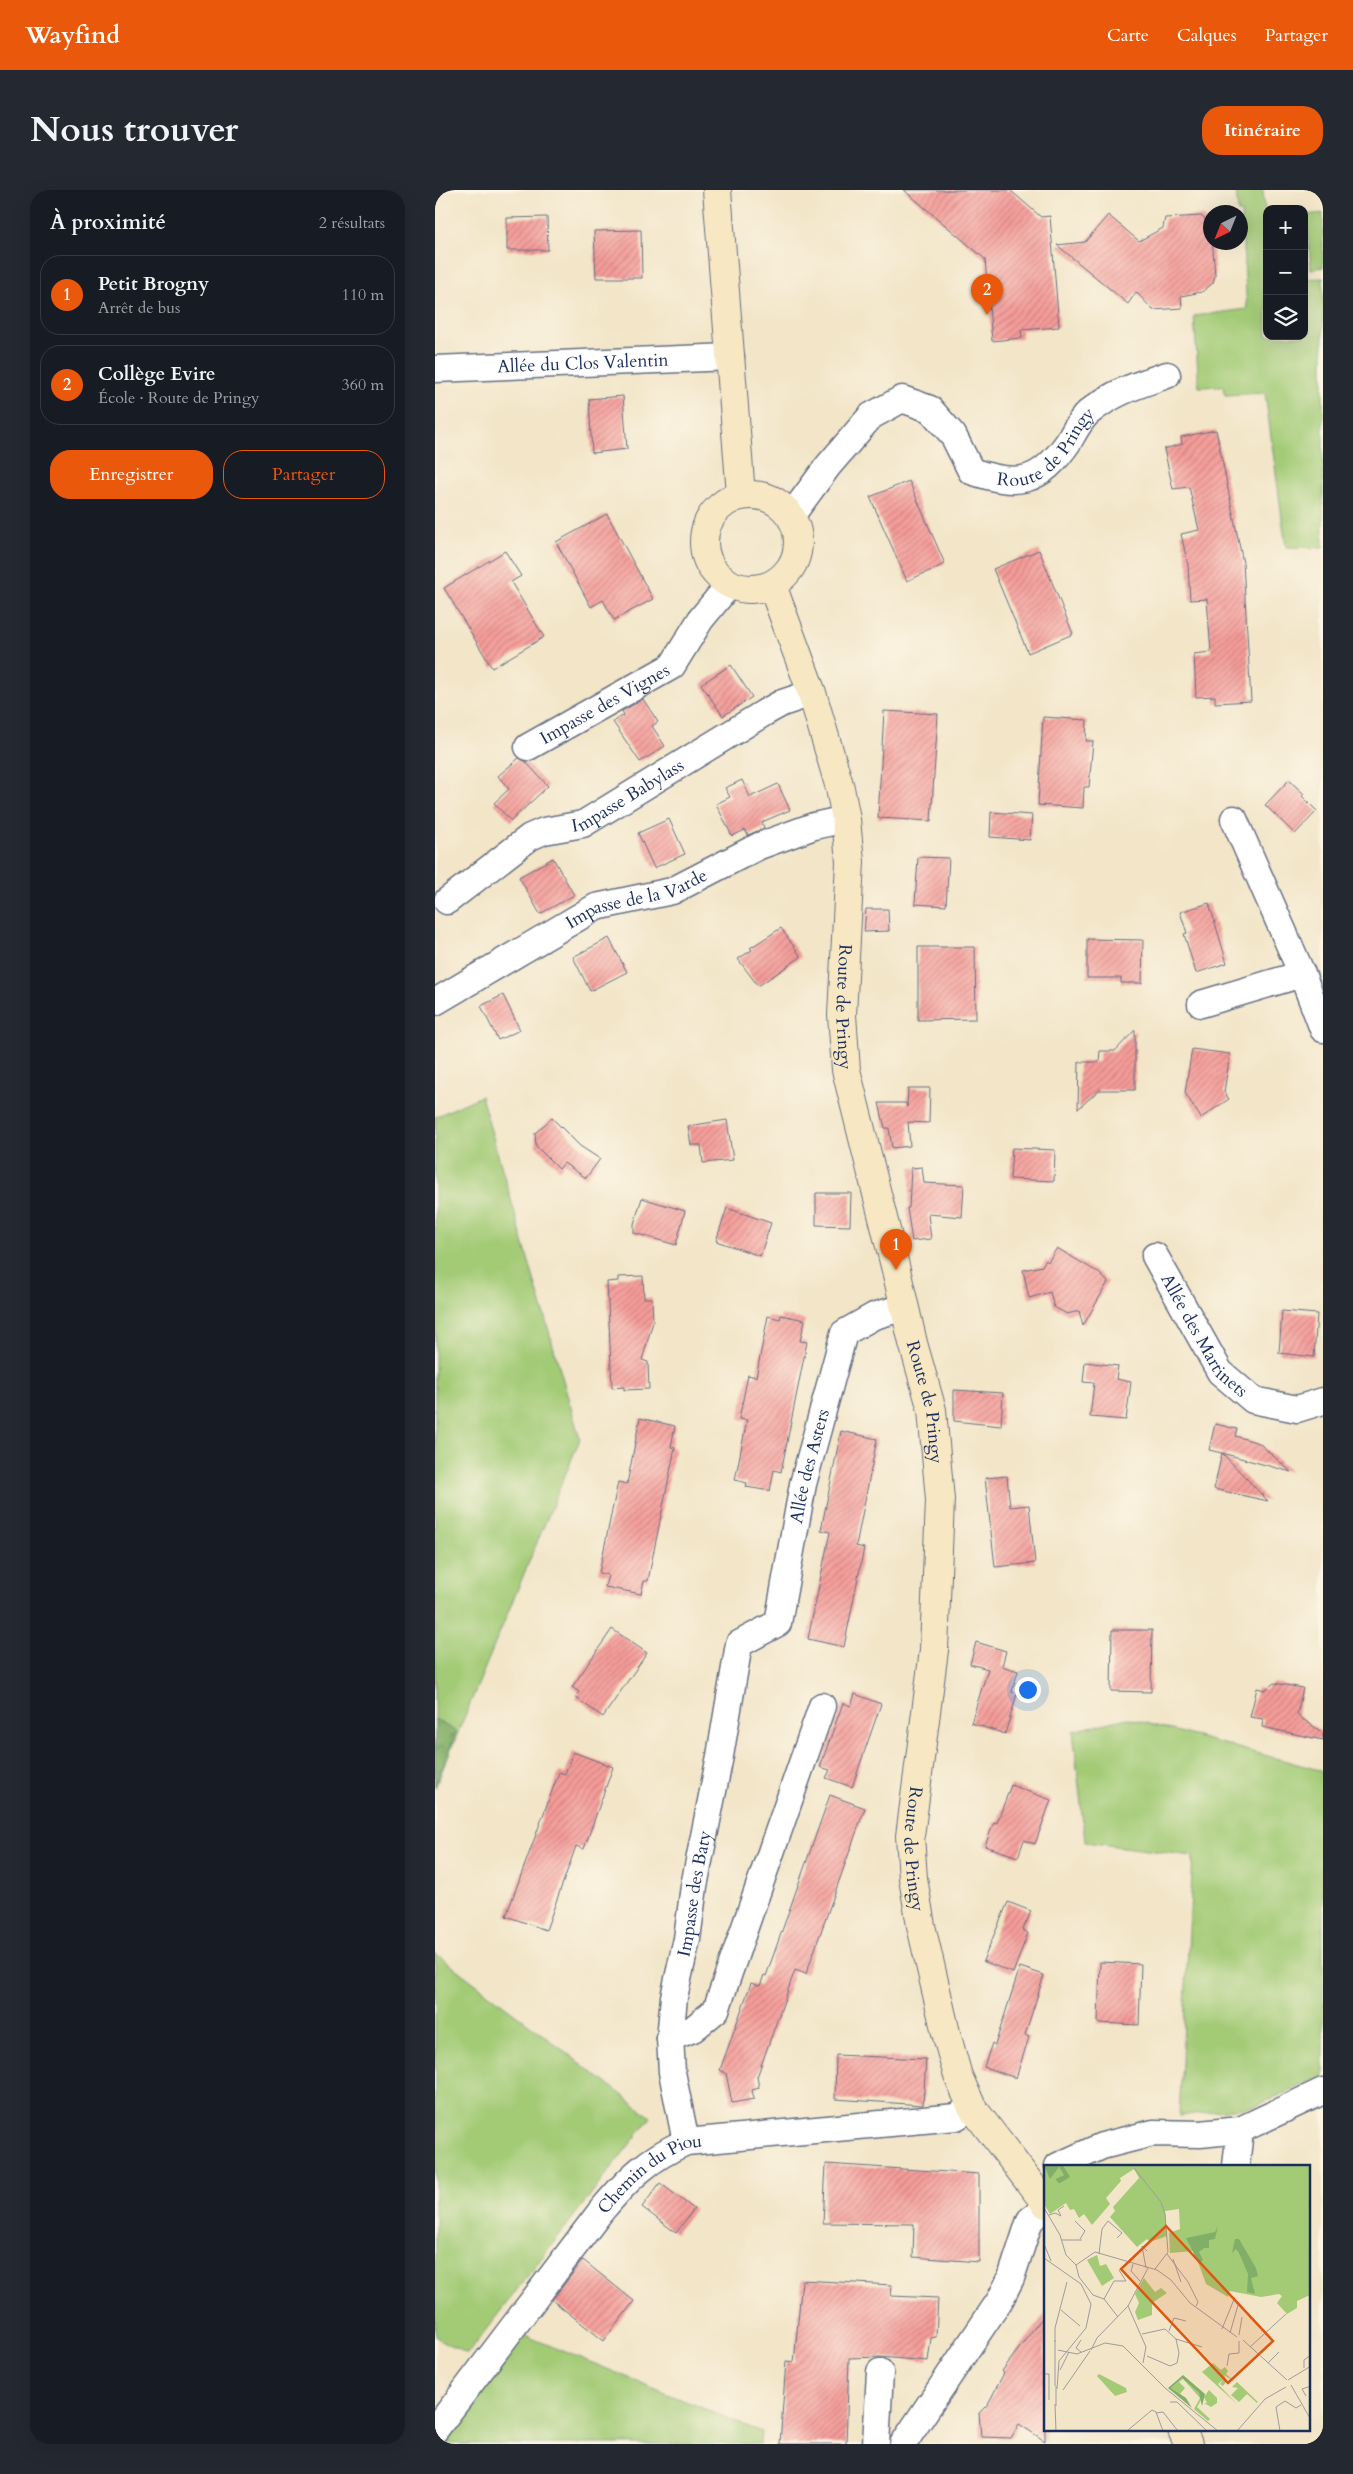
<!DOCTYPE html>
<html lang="fr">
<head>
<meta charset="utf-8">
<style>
	:root { --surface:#171b24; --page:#242831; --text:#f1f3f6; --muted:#9ea1a6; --line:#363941; --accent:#ea580c }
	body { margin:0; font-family:Cardo,serif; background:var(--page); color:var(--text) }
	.controls { position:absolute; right:15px; top:15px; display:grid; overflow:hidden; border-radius:10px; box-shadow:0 5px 20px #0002 }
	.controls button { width:45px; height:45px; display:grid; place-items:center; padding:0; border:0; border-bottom:1px solid var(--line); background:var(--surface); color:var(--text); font:25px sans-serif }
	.compass { position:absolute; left:768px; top:15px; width:45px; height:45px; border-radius:50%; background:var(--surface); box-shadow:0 5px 20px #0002; rotate:223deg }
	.you { position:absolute; left:592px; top:1499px; width:18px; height:18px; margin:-12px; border:4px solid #fff; border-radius:50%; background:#1a73e8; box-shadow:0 0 0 8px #1a73e833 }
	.badge { display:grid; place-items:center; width:32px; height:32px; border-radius:50%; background:var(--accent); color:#fff; font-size:16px; font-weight:700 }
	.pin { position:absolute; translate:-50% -41px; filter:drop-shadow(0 1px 2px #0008) }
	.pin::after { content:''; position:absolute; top:26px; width:18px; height:15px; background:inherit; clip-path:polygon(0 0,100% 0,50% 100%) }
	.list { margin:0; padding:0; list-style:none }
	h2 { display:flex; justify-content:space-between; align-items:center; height:65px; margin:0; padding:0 20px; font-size:21px }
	h2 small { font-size:16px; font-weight:400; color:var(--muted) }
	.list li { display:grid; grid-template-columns:32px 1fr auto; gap:15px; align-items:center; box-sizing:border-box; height:80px; margin:0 10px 10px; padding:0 10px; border:1px solid var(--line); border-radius:20px }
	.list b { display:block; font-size:19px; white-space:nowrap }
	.list p { margin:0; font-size:16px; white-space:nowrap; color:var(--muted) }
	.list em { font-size:16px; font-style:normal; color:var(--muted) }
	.actions { display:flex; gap:10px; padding:15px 20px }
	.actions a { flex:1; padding:11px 0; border:1px solid var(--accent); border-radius:20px; text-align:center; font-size:18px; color:var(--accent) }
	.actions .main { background:var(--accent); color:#fff }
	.icon { flex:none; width:28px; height:28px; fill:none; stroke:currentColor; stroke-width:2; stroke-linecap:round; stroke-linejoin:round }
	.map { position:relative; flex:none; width:888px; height:2254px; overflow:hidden; border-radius:20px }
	header { display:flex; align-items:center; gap:30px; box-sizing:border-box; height:70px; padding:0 25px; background:var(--accent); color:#fff }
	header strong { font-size:24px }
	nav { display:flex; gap:28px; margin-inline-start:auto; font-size:18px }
	.intro { display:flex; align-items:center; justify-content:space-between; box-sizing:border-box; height:120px; padding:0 30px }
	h1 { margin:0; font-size:35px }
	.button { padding:12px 22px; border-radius:20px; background:var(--accent); color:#fff; font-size:18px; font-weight:700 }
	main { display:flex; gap:30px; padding:0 30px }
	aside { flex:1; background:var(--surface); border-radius:20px; box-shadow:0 5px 20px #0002 }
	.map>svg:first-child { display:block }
	.green { fill:#a3cb76; stroke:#5f7d6a }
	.forest { fill:url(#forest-crowns); stroke:#4e6f62 }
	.building { fill:url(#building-hatch) }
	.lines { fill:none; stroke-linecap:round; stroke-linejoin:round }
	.street-casing { stroke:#666f83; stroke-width:29 }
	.secondary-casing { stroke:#666f83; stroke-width:30 }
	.street { stroke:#fff; stroke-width:26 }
	.secondary { stroke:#f7e8c3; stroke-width:28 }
	.labels { text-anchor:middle; stroke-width:4; stroke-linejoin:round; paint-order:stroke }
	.street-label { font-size:18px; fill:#1b2f5e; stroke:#fcf5e5 }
	.inset-road { fill:none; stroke:#9c9c9e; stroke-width:1 }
	.view { fill:#de5710; fill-opacity:0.15; stroke:#de5710; stroke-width:2.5 }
	.inset-edge { fill:none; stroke:#1b2f5e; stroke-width:2.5 }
</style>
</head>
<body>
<header>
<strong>Wayfind</strong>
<nav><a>Carte</a><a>Calques</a><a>Partager</a></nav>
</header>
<div class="intro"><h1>Nous trouver</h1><a class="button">Itinéraire</a></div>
<main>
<aside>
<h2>À proximité<small>2 résultats</small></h2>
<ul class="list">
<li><span class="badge">1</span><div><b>Petit Brogny</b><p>Arrêt de bus</p></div><em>110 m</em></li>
<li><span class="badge">2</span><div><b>Collège Evire</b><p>École · Route de Pringy</p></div><em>360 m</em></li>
</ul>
<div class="actions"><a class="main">Enregistrer</a><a>Partager</a></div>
</aside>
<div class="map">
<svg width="888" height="2254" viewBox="0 0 888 2254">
	<defs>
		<pattern id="forest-crowns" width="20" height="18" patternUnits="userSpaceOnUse" patternTransform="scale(1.25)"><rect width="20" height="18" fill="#82af67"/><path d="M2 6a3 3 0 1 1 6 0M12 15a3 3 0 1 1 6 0" fill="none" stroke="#6a8f58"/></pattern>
		<pattern id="building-hatch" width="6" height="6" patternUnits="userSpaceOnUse" patternTransform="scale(1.25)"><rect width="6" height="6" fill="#f69c99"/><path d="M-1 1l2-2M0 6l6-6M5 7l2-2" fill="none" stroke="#c68080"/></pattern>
	</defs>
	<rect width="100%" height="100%" fill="#fcf5e5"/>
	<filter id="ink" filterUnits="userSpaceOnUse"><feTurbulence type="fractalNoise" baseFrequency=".02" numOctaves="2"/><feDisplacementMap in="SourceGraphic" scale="10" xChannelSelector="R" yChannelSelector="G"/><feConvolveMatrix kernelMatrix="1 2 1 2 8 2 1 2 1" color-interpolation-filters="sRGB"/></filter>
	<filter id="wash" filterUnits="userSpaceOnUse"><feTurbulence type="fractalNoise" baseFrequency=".0096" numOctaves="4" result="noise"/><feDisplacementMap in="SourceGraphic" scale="20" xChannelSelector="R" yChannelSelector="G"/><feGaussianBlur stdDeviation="1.12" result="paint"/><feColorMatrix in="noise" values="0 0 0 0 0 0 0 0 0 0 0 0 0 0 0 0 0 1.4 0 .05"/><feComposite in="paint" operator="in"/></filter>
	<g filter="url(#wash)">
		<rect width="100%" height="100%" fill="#f2e5c8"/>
		<!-- green -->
		<g class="green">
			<polygon points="801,0 828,0 832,43 832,146 869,146 869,89 888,88 888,358 851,357 830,203 790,205 788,196 764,197 759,126 812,119 806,22 803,22"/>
			<polygon points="888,23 888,77 876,79 871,25"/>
			<polygon points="46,906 145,1249 0,1598 0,927"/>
			<polygon points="692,1528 888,1581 888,1886 820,1916 744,1926 758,1666 650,1652 638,1541"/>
			<polygon points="0,1763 216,1927 32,2164 0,2147"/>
			<polygon points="89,2145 326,2242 325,2254 1,2254"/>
		</g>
		<!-- forest -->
		<polygon class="forest" points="0,1529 21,1542 0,1595"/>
		<g id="blocks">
			<!-- building -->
			<g class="building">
				<polygon points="469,0 575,0 606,27 615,26 624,137 586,140 587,148 557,151 550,69"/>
				<polygon points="673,25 704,51 728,38 730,28 766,26 776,34 780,85 778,93 767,102 746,106 747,118 718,120 701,102 693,114 622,55 650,52"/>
				<polygon points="112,27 113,60 72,60 72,28"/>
				<polygon points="206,40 207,88 161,88 159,41"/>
				<polygon points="188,206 192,259 157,263 154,209"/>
				<polygon points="781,240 808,373 816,511 780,513 780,506 761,507 759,464 776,462 772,409 755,410 753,375 746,344 764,340 754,297 738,299 729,259 747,254 746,247"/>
				<polygon points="474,291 510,374 472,391 435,307"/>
				<polygon points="172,324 218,409 179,430 168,410 156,417 121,352"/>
				<polygon points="604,360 638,444 593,463 558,379"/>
				<polygon points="70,361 86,386 76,392 109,447 57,478 9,398"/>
				<polygon points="296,475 317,507 288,526 266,494"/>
				<polygon points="208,509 223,532 217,536 230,556 205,572 178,532 189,525 187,521"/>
				<polygon points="449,521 503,524 496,631 443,628"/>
				<polygon points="608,527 652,530 651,551 658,551 654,597 649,597 648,618 603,615"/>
				<polygon points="84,568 90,571 113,596 76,631 59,613 74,599 63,586"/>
				<polygon points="307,590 315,607 343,594 355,620 327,632 329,638 313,645 310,640 297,646 281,614 295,607 290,598"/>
				<polygon points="854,590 869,604 867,606 882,621 860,644 830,615"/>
				<polygon points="556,622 597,625 595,650 555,647"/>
				<polygon points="234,629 250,664 219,678 203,643"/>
				<polygon points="483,667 514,668 511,716 480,714"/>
				<polygon points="118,668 139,705 105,724 84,687"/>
				<polygon points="774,713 792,773 761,783 749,744 752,743 745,722"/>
				<polygon points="431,719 453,719 454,741 429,742"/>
				<polygon points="346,738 366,767 323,796 303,769 317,760 315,758"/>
				<polygon points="174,748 192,782 155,801 138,767"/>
				<polygon points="652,749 708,750 707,793 686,793 686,788 652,788"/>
				<polygon points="483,757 540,757 541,829 483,830"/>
				<polygon points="68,805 85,840 63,850 46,816"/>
				<polygon points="700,840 700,900 664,900 643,919 644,872 664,872 665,861 680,861"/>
				<polygon points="757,859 795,864 789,902 794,909 766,928 750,903"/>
				<polygon points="473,898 495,898 494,933 473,932 475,956 457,958 454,938 450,938 444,913 471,913 472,917"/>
				<polygon points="117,928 145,956 165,969 151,988 129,973 124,979 101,956 100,943"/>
				<polygon points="292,930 298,970 268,973 266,955 256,955 253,936"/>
				<polygon points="577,958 620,960 619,991 575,989"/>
				<polygon points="487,977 489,993 529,995 527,1027 493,1024 496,1049 477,1051 472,1018 474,1018 476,978"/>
				<polygon points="381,1003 416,1003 415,1036 381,1035"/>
				<polygon points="207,1008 250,1021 241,1055 199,1043 199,1034"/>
				<polygon points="292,1018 336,1033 325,1066 281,1051"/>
				<polygon points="622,1058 664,1083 673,1092 648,1136 644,1121 632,1124 619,1117 615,1102 594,1108 588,1080 607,1076 611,1070 613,1072"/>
				<polygon points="208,1086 209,1108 217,1108 218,1132 207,1170 213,1172 214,1199 189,1200 189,1197 177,1198 172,1092 183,1091 183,1087"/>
				<polygon points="847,1121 882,1124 879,1167 844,1163"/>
				<polygon points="346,1125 370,1130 365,1151 372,1152 346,1282 339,1280 335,1301 311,1297 312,1293 300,1290 312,1230 304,1229 313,1185 321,1187 333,1126 345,1129"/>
				<polygon points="650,1172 683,1176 681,1189 696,1192 691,1230 655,1227 659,1193 648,1192"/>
				<polygon points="519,1200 568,1203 566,1236 519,1231"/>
				<polygon points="205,1228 240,1236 236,1257 240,1258 217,1370 213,1391 209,1391 206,1404 170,1397 173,1385 164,1383 183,1292 192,1294"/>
				<polygon points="780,1234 802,1239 800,1246 824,1253 856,1282 787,1263 833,1311 779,1299 787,1263 774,1260"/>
				<polygon points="406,1241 442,1249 421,1356 429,1358 409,1457 373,1449 395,1342 386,1340"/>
				<polygon points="572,1286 575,1317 594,1315 600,1373 560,1377 550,1288"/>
				<polygon points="177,1439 212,1463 168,1527 140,1507 144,1502 137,1497"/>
				<polygon points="677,1440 717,1440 716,1502 676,1501"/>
				<polygon points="541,1452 571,1461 567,1476 583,1481 577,1502 582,1504 570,1544 536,1533 553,1479 535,1474"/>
				<polygon points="839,1493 868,1498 862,1525 888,1543 888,1550 827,1537 828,1529 815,1527 822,1498 830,1500"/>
				<polygon points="420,1504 446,1514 417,1597 391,1588 395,1580 385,1577 408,1513 416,1516"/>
				<polygon points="138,1562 178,1577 149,1659 141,1656 111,1740 71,1726 124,1582 130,1584"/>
				<polygon points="576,1595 616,1610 600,1654 589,1650 583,1667 550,1656 559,1632 562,1633"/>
				<polygon points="395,1605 430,1618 371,1784 360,1780 322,1887 324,1898 317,1900 319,1909 297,1913 291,1883 285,1880 316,1793 325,1796 329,1785 331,1786"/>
				<polygon points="573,1712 596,1721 588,1740 593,1743 578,1783 548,1771"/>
				<polygon points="665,1772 706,1774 704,1835 663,1833"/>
				<polygon points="585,1777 609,1785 590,1845 594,1847 581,1888 549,1877 557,1853 560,1855"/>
				<polygon points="401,1865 491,1869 488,1915 400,1909"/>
				<polygon points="391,1974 544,1984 544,2072 478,2067 479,2034 388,2033"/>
				<polygon points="225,1993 259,2019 241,2043 207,2017"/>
				<polygon points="148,2070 199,2111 169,2151 117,2110"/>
				<polygon points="367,2090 457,2095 456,2106 503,2108 501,2147 496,2148 493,2171 445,2167 414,2168 411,2254 345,2254 351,2171 359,2172"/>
				<polygon points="610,2124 610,2251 584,2234 576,2248 546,2247 544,2223 553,2214 569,2183 567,2181"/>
			</g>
		</g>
	</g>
	<g filter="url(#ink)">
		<use href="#blocks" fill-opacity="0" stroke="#666f83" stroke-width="1"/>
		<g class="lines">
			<!-- street casing -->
			<g class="street-casing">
				<g id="street">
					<path id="s1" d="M0 179 296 167"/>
					<path id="s2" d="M356 326 393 276 436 226 467 209 495 219 518 245 536 281C583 297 605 294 634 251 639 242 645 230 653 223 678 202 702 195 732 185"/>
					<path id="s3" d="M93 557 237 476 266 429 294 395"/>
					<polyline points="799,629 867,784 888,839"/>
					<path id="s4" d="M12 711 95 647 109 641 148 634 329 523 347 513 377 503"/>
					<path id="s5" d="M0 812 161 717 237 701 324 656 379 636 411 629"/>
					<polyline points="766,814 867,784"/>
					<path id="s6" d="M720 1066 785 1182 818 1210 862 1219 888 1211"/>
					<polyline points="235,1848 258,1839 281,1820 387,1516"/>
					<path id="s7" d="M251 1952 237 1882 235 1848 239 1807 252 1749 259 1696 285 1566 304 1454 343 1433 368 1294 409 1143 439 1126 469 1117"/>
					<polyline points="623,1976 667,1956 718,1943 765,1944 805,1940 888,1901"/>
					<polyline points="801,1976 805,1940"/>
					<path id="s8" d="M0 2240 166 2021C193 1989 212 1969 251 1952L521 1927 537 1917"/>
					<polyline points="441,2254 445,2182"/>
					<polyline points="468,2254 565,2110 576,2088 595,2030 611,2018"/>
				</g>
			</g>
			<!-- secondary casing -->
			<g class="secondary-casing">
				<g id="secondary">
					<polyline points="282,0 306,305"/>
					<circle cx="316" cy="352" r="47"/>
					<path id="s9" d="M337 395 377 503 405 598 411 629 415 672 407 825 411 880 461 1080 478 1153 497 1220 505 1310 499 1460 475 1646 478 1688 486 1736 511 1843 523 1886 537 1917 611 2014"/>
					<polyline points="747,2240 753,2254"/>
				</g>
			</g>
			<!-- street -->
			<use href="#street" class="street"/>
			<!-- secondary -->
			<use href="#secondary" class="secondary"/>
		</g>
	</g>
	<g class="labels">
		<!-- street labels -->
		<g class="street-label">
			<text dy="6" stroke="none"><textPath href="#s1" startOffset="148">Allée du Clos Valentin</textPath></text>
			<text dy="6" stroke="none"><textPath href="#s2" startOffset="358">Route de Pringy</textPath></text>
			<text dy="6" stroke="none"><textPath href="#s3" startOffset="88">Impasse des Vignes</textPath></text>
			<text dy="6" stroke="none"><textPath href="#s4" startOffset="212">Impasse Babylass</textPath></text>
			<text dy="6" stroke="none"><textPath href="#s5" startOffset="228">Impasse de la Varde</textPath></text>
			<text dy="6" stroke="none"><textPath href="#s9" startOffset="434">Route de Pringy</textPath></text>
			<text dy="6" stroke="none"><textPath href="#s6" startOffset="94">Allée des Martinets</textPath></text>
			<text dy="6" stroke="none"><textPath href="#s9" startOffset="839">Route de Pringy</textPath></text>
			<text dy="6" stroke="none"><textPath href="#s7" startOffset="710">Allée des Asters</textPath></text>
			<text dy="6" stroke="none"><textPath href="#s9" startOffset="1289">Route de Pringy</textPath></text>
			<text dy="6" stroke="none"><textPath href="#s7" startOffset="252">Impasse des Baty</textPath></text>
			<text dy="6" stroke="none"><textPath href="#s8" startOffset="338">Chemin du Piou</textPath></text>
		</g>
	</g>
	<!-- overview -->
	<g transform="translate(609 1975)">
		<rect width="266" height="266" fill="#f2e5c8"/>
		<path d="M19 0H266V130L253 136V143L243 149 233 138 238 131 235 129 217 132 186 126 184 132 162 119 150 86 126 88 125 68 136 64 135 44 121 46 123 71 106 77 103 74 93 82 66 52 71 46 69 42 95 13 90 4 76 13 77 16 62 33 66 39 48 60 40 49 35 53 30 44 26 45 22 38 6 49 0 39V4L2 2 9 7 15 2 21 10 11 14 15 19 25 12ZM100 113 111 127 117 123 123 128 108 138V150L94 155 91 147 95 138 91 129ZM169 198 177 205 181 202 184 206 182 209 191 217 180 210 183 216 179 221 176 219 179 215 174 219 193 239 158 207ZM55 209 82 223 83 227 71 231 53 211ZM138 213 155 228 157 232V235L156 237 153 242 166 254 164 256 150 244 156 233 139 214 135 217 141 223 136 229 127 223ZM193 217 214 237 213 238 203 229 195 237 187 230 194 223 188 222ZM165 225 173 233V238L167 242 160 238H163L160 232Z" fill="#a3cb76"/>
		<path d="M0 0H19L26 12 15 19 11 14 20 10 15 2 6 14ZM174 61 171 74 165 75V83H160L155 87 159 95 155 99 142 73 171 67ZM191 74H195L212 103 214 111 207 113 211 129 203 127 204 109 195 88 192 84 188 88ZM139 210 161 229 158 241 155 228 138 213 127 223 142 233 148 243 124 223Z" fill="#82af67"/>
		<path d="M53 90 56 101 62 99 70 113 58 121 43 95Z" fill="#a3cb76"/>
		<path class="inset-road" d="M90 3 117 37 121 49 124 87 111 104M0 43 16 70 22 90 32 100M5 50 11 48 17 51 14 45 20 41M31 56 41 66 36 74M18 75H38M0 79 7 96M55 89 58 64 64 56 78 68 73 73M123 89 144 117 154 137 152 141M0 93 37 119 47 139 42 163 15 196 13 224M129 94 137 117M89 99 87 106 96 116M32 100 51 87 113 105 127 115 146 138 193 172M32 100 35 112 49 130 60 134 74 152M102 103 98 81 103 86M60 134 70 116H82L75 105M84 141 104 103M17 145 36 161M178 164 191 132M125 166 130 153 142 156M186 168 194 140M98 169 121 164 132 174 135 188 133 198 126 201 103 191M195 170 198 152M132 174 158 182M11 175V221M37 175 32 183 37 187M199 175 243 215M11 177V163L23 117M206 182 242 149M14 185 33 189 61 178 79 181 121 223 174 266M47 185 53 173 84 141 102 182 99 198M224 198 235 187M183 201 185 189 195 188V176M260 203V195L267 190M16 205 25 187M0 209H5V235M244 215 267 201M247 220 267 255M19 225 46 186M262 231 258 224 267 221M126 237H133L163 266M11 239 12 266M12 241V221M112 248 119 247 134 266M83 266 108 245 112 247 119 266M193 266 221 234 242 222M236 266 232 242 241 236 252 243 257 240"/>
		<path class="view" d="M122 61 229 176 184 218 77 104Z"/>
		<rect width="266" height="266" class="inset-edge"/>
	</g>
</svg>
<div class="controls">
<button>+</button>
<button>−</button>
<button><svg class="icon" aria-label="layers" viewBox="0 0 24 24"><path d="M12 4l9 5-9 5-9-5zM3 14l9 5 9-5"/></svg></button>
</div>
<svg class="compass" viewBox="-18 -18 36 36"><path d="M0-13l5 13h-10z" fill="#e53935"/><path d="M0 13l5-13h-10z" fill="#9ea1a6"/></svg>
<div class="you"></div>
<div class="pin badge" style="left:461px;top:1080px">1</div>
<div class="pin badge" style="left:552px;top:125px">2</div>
</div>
</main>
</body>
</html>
